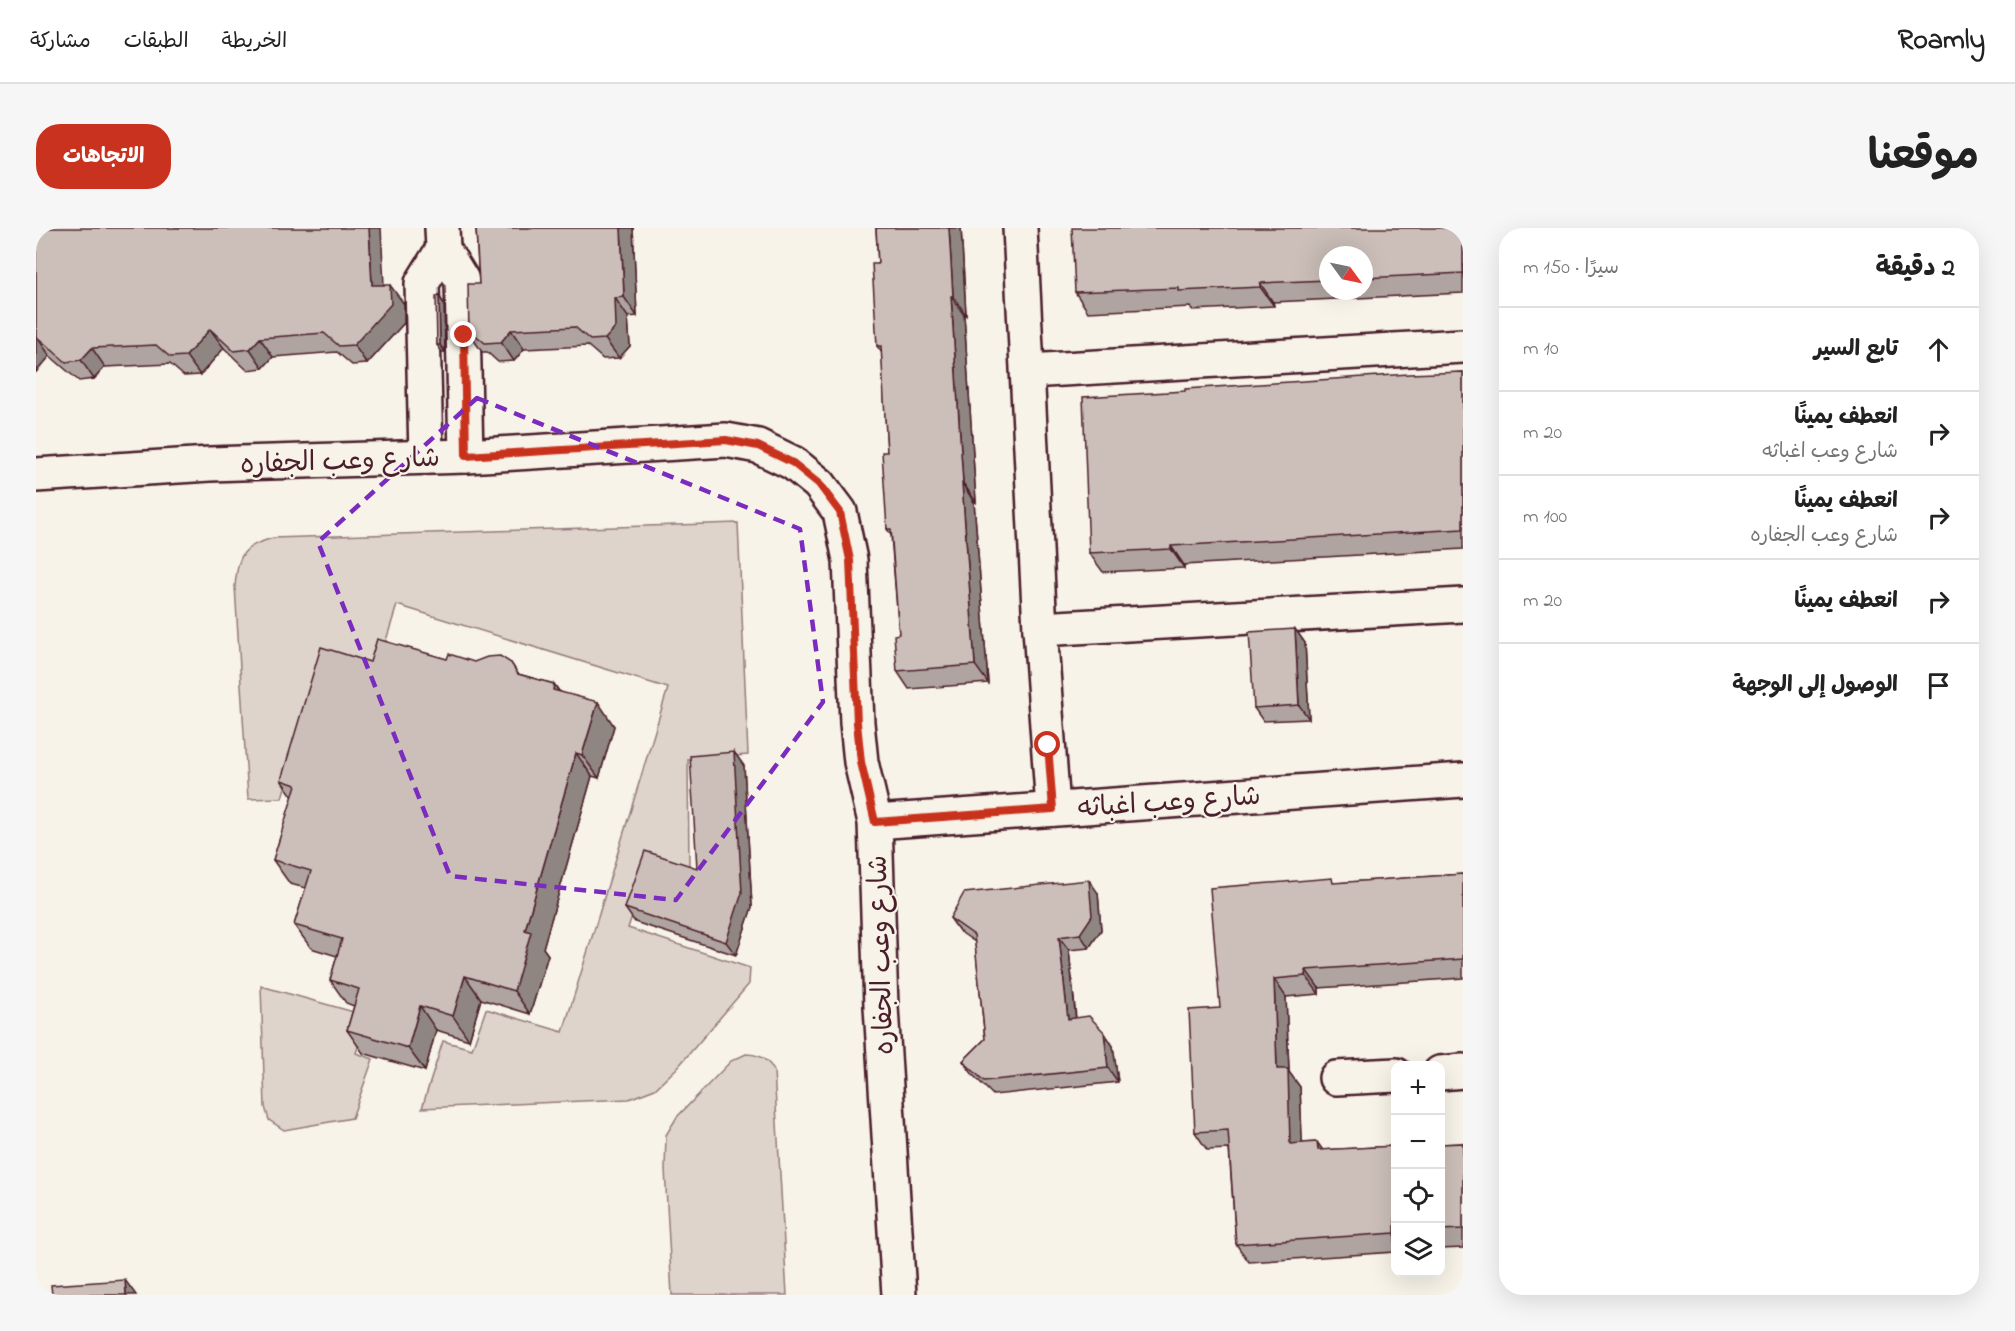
<!DOCTYPE html>
<html lang="ar">
<head>
<meta charset="utf-8">
<style>
	:root { --surface:#fff; --page:#f6f6f6; --text:#222; --muted:#767676; --line:#e0e0e0; --accent:#c8321e }
	body { margin:0; font-family:"Indie Flower","Playpen Sans Arabic",sans-serif; background:var(--page); color:var(--text); direction:rtl }
	.controls { position:absolute; right:18px; bottom:18px; display:grid; overflow:hidden; border-radius:12px; box-shadow:0 6px 24px #0002 }
	.controls button { width:54px; height:54px; display:grid; place-items:center; padding:0; border:0; border-bottom:2px solid var(--line); background:var(--surface); color:var(--text); font:30px sans-serif }
	.compass { position:absolute; left:1283px; top:18px; width:54px; height:54px; border-radius:50%; background:var(--surface); box-shadow:0 6px 24px #0002; rotate:123deg }
	.stop { position:absolute; width:18px; height:18px; margin:-14px; border:4px solid #c8321e; border-radius:50%; background:#fff }
	.stop.end { background:#c8321e; border-color:#fff; box-shadow:0 2px 6px #0008 }
	.list { margin:0; padding:0; list-style:none }
	h2 { display:flex; justify-content:space-between; align-items:center; height:78px; margin:0; padding:0 24px; font-size:26px }
	h2 small { font-size:20px; font-weight:400; color:var(--muted) }
	.list li { display:grid; grid-template-columns:39px 1fr auto; gap:18px; align-items:center; box-sizing:border-box; height:84px; padding:0 24px; border-top:2px solid var(--line) }
	.list b { display:block; font-size:22px; white-space:nowrap }
	.list p { margin:0; font-size:20px; white-space:nowrap; color:var(--muted) }
	.list em { font-size:20px; font-style:normal; color:var(--muted) }
	.icon { flex:none; width:33px; height:33px; fill:none; stroke:currentColor; stroke-width:2; stroke-linecap:round; stroke-linejoin:round }
	.map { position:relative; flex:none; width:1427px; height:1067px; overflow:hidden; direction:ltr; border-radius:24px }
	header { display:flex; align-items:center; gap:36px; box-sizing:border-box; height:84px; padding:0 30px; background:var(--surface); border-bottom:2px solid var(--line) }
	header strong { font-size:28px }
	nav { display:flex; gap:33px; margin-inline-start:auto; font-size:21px }
	.intro { display:flex; align-items:center; justify-content:space-between; box-sizing:border-box; height:144px; padding:0 36px }
	h1 { margin:0; font-size:42px }
	.button { padding:15px 27px; border-radius:24px; background:var(--accent); color:#fff; font-size:21px; font-weight:700 }
	main { display:flex; gap:36px; padding:0 36px }
	aside { flex:1; background:var(--surface); border-radius:24px; box-shadow:0 6px 24px #0002 }
	.map>svg:first-child { display:block }
	.green { fill:#ded4cc; stroke:#947a7c; stroke-width:1.5 }
	.lines { fill:none; stroke-linecap:round; stroke-linejoin:round }
	.street-casing { stroke:#4a1f2b; stroke-width:38 }
	.street { stroke:#f7f3e8; stroke-width:33 }
	.wall { fill:#afa49f; stroke:#4a1f2b; stroke-width:1.5; fill-rule:evenodd }
	.shaded-wall { fill:#8f8682; stroke:#4a1f2b; stroke-width:1.5 }
	.building { fill:#ccbfb9; stroke:#4a1f2b; stroke-width:1.5 }
	.route { stroke:#c8321e; stroke-width:8 }
	.marked { fill:none; stroke:#7b2cbf; stroke-width:4.5; stroke-dasharray:12 8; stroke-linejoin:round }
	.labels { text-anchor:middle; stroke-width:4.5; stroke-linejoin:round; paint-order:stroke }
	.street-label { font-size:27px; fill:#4a1f2b; stroke:#f7f3e8 }
</style>
</head>
<body>
<header>
<strong>Roamly</strong>
<nav><a>الخريطة</a><a>الطبقات</a><a>مشاركة</a></nav>
</header>
<div class="intro"><h1>موقعنا</h1><a class="button">الاتجاهات</a></div>
<main>
<aside>
<h2>2 دقيقة<small>سيرًا · 150 m</small></h2>
<ul class="list">
<li><svg class="icon" aria-label="ahead" viewBox="0 0 24 24"><path d="M12 20V5M6 11l6-6 6 6"/></svg><div><b>تابع السير</b></div><em>10 m</em></li>
<li><svg class="icon" aria-label="right" viewBox="0 0 24 24"><path d="M7 20v-9h11M14 6l5 5-5 5"/></svg><div><b>انعطف يمينًا</b><p>شارع وعب اغباثه</p></div><em>20 m</em></li>
<li><svg class="icon" aria-label="right" viewBox="0 0 24 24"><path d="M7 20v-9h11M14 6l5 5-5 5"/></svg><div><b>انعطف يمينًا</b><p>شارع وعب الجفاره</p></div><em>100 m</em></li>
<li><svg class="icon" aria-label="right" viewBox="0 0 24 24"><path d="M7 20v-9h11M14 6l5 5-5 5"/></svg><div><b>انعطف يمينًا</b></div><em>20 m</em></li>
<li><svg class="icon" aria-label="arrive" viewBox="0 0 24 24"><path d="M6 21V4h12l-3 4 3 4H6"/></svg><div><b>الوصول إلى الوجهة</b></div></li>
</ul>
</aside>
<div class="map">
<svg width="1427" height="1067" viewBox="0 0 1427 1067">
	<rect width="100%" height="100%" fill="#f7f3e8"/>
	<filter id="ink" filterUnits="userSpaceOnUse"><feTurbulence type="fractalNoise" baseFrequency=".0167" numOctaves="2"/><feDisplacementMap in="SourceGraphic" scale="12" xChannelSelector="R" yChannelSelector="G"/><feConvolveMatrix kernelMatrix="1 2 1 2 8 2 1 2 1" color-interpolation-filters="sRGB"/></filter>
	<g filter="url(#ink)">
		<!-- green -->
		<g class="green">
			<path d="M702 295 712 527 652 531 653 640 616 628 592 700 714 740 713 756 641 840 619 861 593 871 386 880 407 813 436 821 450 781 527 804 632 460 361 377 339 448 285 433 246 570 212 571 199 358C202 325 207 319 237 310Z"/>
			<polygon points="225,758 332,788 320,825 337,831 316,890 248,902 233,892 229,879"/>
			<path d="M710 826C723 826 732 831 738 843L751 1067H636L629 941 630 907 641 889 695 833Z"/>
		</g>
		<g class="lines">
			<!-- street casing -->
			<g class="street-casing">
				<g id="street">
					<polyline points="406,0 407,21 426,52 430,228"/>
					<polyline points="984,0 1004,401 1017,581"/>
					<polyline points="992,143 1427,118"/>
					<polyline points="390,229 386,55 407,21"/>
					<polyline points="0,247 174,236 430,228 690,212 722,218 757,235 783,256 804,284 814,332 821,495 825,534 839,594 845,779 863,1067"/>
					<polyline points="1004,401 1427,377"/>
					<polyline points="839,594 1427,552"/>
					<polyline points="1404,845 1427,843"/>
					<polyline points="1300,850 1360,847"/>
				</g>
			</g>
			<!-- street -->
			<use href="#street" class="street"/>
		</g>
		<!-- wall -->
		<g class="wall">
			<polygon points="0,0 348,57 368,76 368,95 331,136 316,137 301,124 237,129 227,140 211,142 188,120 164,147 148,148 134,136 69,139 58,151 43,153 14,128 0,144"/>
			<polygon points="440,0 597,0 601,88 592,89 594,118 583,130 567,131 552,118 488,121 478,133 462,134 451,124 446,124 433,105 443,56"/>
			<polygon points="840,0 925,0 930,87 928,87 940,274 938,274 952,455 873,461 861,443 863,406 855,307 851,301 851,224 846,125 841,118 842,36"/>
			<path d="M1427 0V65L1237 74 1238 78 1156 82 1154 79 1052 84 1039 64ZM1292 27H1328V63H1292Z"/>
			<polygon points="403,68 408,76 409,124 406,124 401,117"/>
			<polygon points="1427,144 1427,321 1148,337 1148,340 1067,344 1053,325 1149,163"/>
			<polygon points="1259,401 1269,415 1273,491 1227,493 1218,480"/>
			<polygon points="411,431 438,434 475,435 482,446 518,456 523,463 578,498 563,550 556,548 507,720 512,727 494,786 445,771 433,812 400,802 389,843 327,825 311,802 318,778 310,775 294,752 301,728 275,720 258,697 270,660 254,656 237,632 257,569 245,552 334,434"/>
			<polygon points="698,524 708,538 716,679 700,727 599,694 589,680 661,640"/>
			<polygon points="1427,646 1427,750 1283,760 1283,766 1250,769 1253,844 1264,859 1266,915 1281,914 1286,922 1359,918 1359,1024 1213,1034 1200,1016 1193,921 1171,922 1159,904 1184,780 1300,655"/>
			<polygon points="1062,665 1065,702 1053,720 1033,722 1040,790 1068,804 1077,818 1082,854 957,867 937,847 927,833 949,811 939,714 923,703 914,690"/>
			<polygon points="1427,915 1427,1020 1404,1021 1404,916"/>
		</g>
		<!-- shaded-wall -->
		<g class="shaded-wall">
			<polygon points="333,0 345,0 349,76 336,57"/>
			<polygon points="585,0 597,0 601,88 588,69"/>
			<polygon points="913,0 925,0 930,87 917,68"/>
			<polygon points="1224,55 1237,74 1238,78 1224,59"/>
			<polygon points="354,57 368,76 368,95 331,136 318,117"/>
			<polygon points="403,68 408,76 409,124 404,117"/>
			<polygon points="915,68 928,87 940,274 927,255"/>
			<polygon points="579,70 592,89 594,118 583,130 569,111"/>
			<polygon points="174,101 188,120 164,147 150,128"/>
			<polygon points="475,102 488,121 478,133 465,114"/>
			<polygon points="1,109 14,128 0,144 0,110"/>
			<polygon points="224,110 237,129 227,140 214,121"/>
			<polygon points="56,120 69,139 58,151 45,132"/>
			<polygon points="926,255 938,274 952,455 939,437"/>
			<polygon points="1135,318 1148,337 1148,340 1135,321"/>
			<polygon points="1259,401 1269,415 1273,491 1263,477"/>
			<polygon points="518,456 534,480 517,462"/>
			<polygon points="562,474 578,498 563,550 546,527"/>
			<polygon points="698,524 708,538 716,679 700,727 690,714"/>
			<polygon points="540,525 556,548 507,720 512,727 494,786 478,763 489,702"/>
			<polygon points="1053,652 1062,665 1065,702 1053,720 1044,706"/>
			<polygon points="1023,709 1033,722 1041,805 1032,791"/>
			<polygon points="1270,742 1283,760 1283,766 1270,748"/>
			<polygon points="429,748 445,771 433,812 417,788"/>
			<polygon points="1238,751 1250,769 1253,844 1264,859 1267,934 1254,916 1241,841"/>
			<polygon points="384,778 400,802 389,843 372,820"/>
			<polygon points="1068,804 1077,818 1082,854 1072,840"/>
			<polygon points="1281,914 1294,932 1282,922"/>
			<polygon points="89,1052 100,1067 90,1067"/>
		</g>
		<!-- building -->
		<g class="building">
			<polygon points="0,0 333,0 336,57 354,57 355,76 318,117 303,118 288,105 224,110 214,121 198,123 174,101 150,128 134,129 120,117 56,120 45,132 30,134 1,109 0,110"/>
			<polygon points="440,0 585,0 588,69 579,70 580,99 569,111 554,112 539,99 475,102 465,114 449,115 437,105 433,105 432,56 443,56"/>
			<polygon points="840,0 913,0 917,68 915,68 927,255 926,255 939,437 861,443 858,407 863,406 855,301 851,301 846,224 851,224 845,118 841,118 836,36 842,36"/>
			<polygon points="1036,0 1427,0 1427,45 1328,50 1328,27 1292,27 1292,52 1224,55 1224,59 1143,63 1143,60 1039,64"/>
			<polygon points="403,68 404,117 401,117 400,69"/>
			<polygon points="1427,144 1427,301 1135,318 1135,321 1053,325 1047,169 1149,163 1149,161 1373,146"/>
			<polygon points="1259,401 1263,477 1218,480 1213,404"/>
			<polygon points="341,411 411,431 413,426 438,434 451,429 464,428 475,435 482,446 518,456 517,462 562,474 546,527 540,525 489,702 495,704 478,763 429,748 417,788 384,778 372,820 311,802 323,761 294,752 306,711 258,697 275,643 237,632 260,557 245,552 285,419 334,434"/>
			<polygon points="698,524 706,665 690,714 589,680 609,623 661,640 654,528"/>
			<polygon points="1427,646 1427,731 1270,742 1270,748 1238,751 1241,841 1252,841 1254,916 1281,914 1282,922 1359,918 1359,1005 1200,1016 1192,902 1159,904 1153,782 1184,780 1174,660 1296,650 1297,655"/>
			<polygon points="1053,652 1056,688 1044,706 1023,709 1032,791 1053,788 1068,804 1072,840 948,853 927,833 949,811 938,707 914,690 928,665"/>
			<polygon points="1427,915 1427,1001 1404,1002 1404,916"/>
			<polygon points="89,1052 90,1067 16,1067 15,1057"/>
		</g>
	</g>
	<g class="lines" filter="url(#ink)">
		<!-- route -->
		<polyline class="route" points="428,107 430,228 690,212 722,218 757,235 783,256 804,284 814,332 821,495 825,534 839,594 1017,581 1012,517"/>
	</g>
	<!-- marked area -->
	<path class="marked" d="M441 170 764 301 787 474 640 672 414 648 282 314Z"/>
	<g class="labels">
		<!-- street labels -->
		<g class="street-label">
			<text transform="translate(304 232) rotate(-2)" y="9">شارع وعب الجفاره</text>
			<text transform="translate(1133 573) rotate(-4)" y="9">شارع وعب اغباثه</text>
			<text transform="translate(844 727) rotate(-92)" y="9">شارع وعب الجفاره</text>
		</g>
	</g>
</svg>
<div class="controls">
<button>+</button>
<button>−</button>
<button><svg class="icon" aria-label="locate" viewBox="0 0 24 24"><circle cx="12" cy="12" r="6"/><path d="M12 2v4M12 18v4M2 12h4M18 12h4"/></svg></button>
<button><svg class="icon" aria-label="layers" viewBox="0 0 24 24"><path d="M12 4l9 5-9 5-9-5zM3 14l9 5 9-5"/></svg></button>
</div>
<svg class="compass" viewBox="-18 -18 36 36"><path d="M0-13l5 13h-10z" fill="#e53935"/><path d="M0 13l5-13h-10z" fill="#767676"/></svg>
<div class="stop" style="left:1012px;top:517px"></div>
<div class="stop end" style="left:428px;top:107px"></div>
</div>
</main>
</body>
</html>
